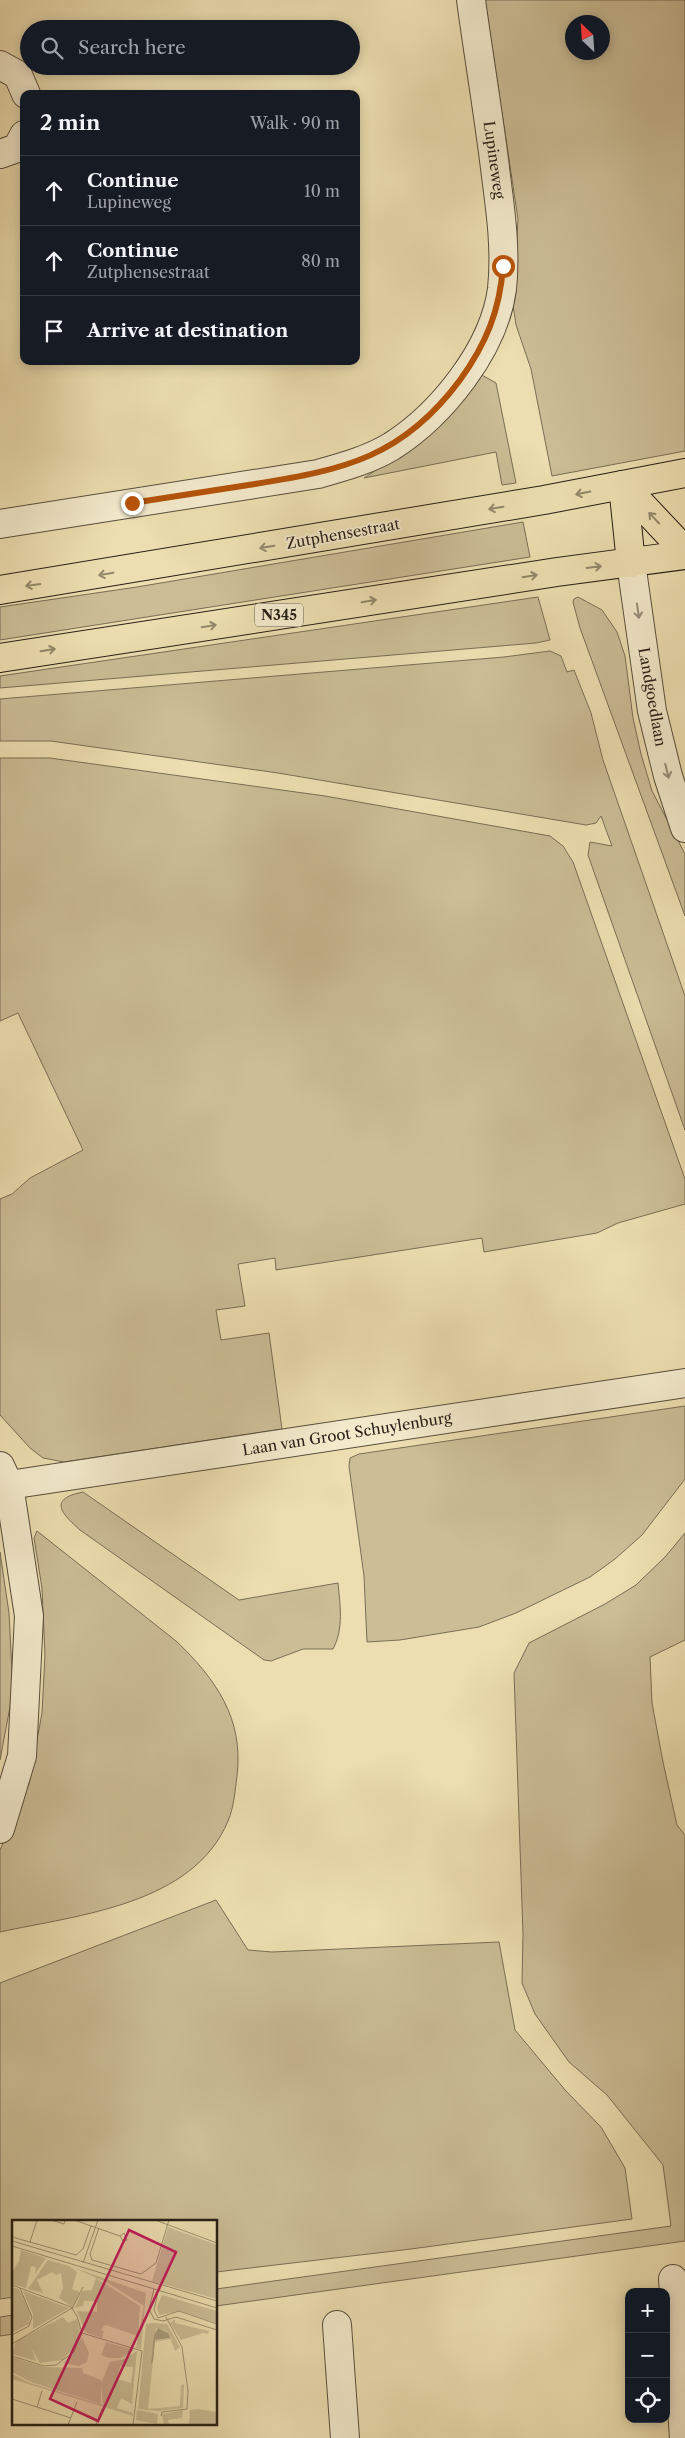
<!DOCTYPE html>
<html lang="en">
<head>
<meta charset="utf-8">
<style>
	:root { --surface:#171b24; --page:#20242c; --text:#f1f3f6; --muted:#9ea1a6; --line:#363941 }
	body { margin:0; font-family:"Libre Caslon Text",serif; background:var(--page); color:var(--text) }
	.controls { position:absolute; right:15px; bottom:15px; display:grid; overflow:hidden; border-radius:10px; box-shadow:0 2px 12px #0003 }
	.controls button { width:45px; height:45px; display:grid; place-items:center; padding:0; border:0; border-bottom:1px solid var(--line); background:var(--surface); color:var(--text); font:25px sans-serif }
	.compass { position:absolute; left:565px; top:15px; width:45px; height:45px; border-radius:50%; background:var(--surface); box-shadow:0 2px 12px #0003; rotate:335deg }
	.stop { position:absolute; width:15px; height:15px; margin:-11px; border:4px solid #b45309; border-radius:50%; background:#fff }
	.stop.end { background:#b45309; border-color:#fff; box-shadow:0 1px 5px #0008 }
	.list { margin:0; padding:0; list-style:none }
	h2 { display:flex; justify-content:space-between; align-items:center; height:65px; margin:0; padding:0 20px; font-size:21px }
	h2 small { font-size:16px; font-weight:400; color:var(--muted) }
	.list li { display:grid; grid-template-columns:32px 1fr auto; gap:15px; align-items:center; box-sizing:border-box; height:70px; padding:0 20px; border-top:1px solid var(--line) }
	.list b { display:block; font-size:19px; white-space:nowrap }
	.list p { margin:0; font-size:16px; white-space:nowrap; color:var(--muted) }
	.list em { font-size:16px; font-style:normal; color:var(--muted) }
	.icon { flex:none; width:28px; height:28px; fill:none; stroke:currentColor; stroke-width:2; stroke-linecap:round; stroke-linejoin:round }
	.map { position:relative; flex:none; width:685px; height:2438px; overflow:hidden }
	.search { position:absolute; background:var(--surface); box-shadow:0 2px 12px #0003; left:20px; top:20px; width:340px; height:55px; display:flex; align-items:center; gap:12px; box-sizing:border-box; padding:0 18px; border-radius:28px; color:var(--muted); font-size:19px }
	.panel { position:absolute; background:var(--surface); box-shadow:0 2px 12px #0003; left:20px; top:90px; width:340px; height:275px; border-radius:10px }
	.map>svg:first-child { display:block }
	.green { fill:#cbbd96; stroke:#796e56; fill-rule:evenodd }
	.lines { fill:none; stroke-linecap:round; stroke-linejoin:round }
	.minor-casing { stroke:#584e3c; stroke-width:30 }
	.primary-casing { stroke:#271e16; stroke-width:30 }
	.minor { stroke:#f3eacc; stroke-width:28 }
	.primary { stroke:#ecdeb0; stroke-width:28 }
	.oneway { stroke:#93886b }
	.oneway2 { stroke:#978e7a }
	.route { stroke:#b45309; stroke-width:6 }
	.labels { text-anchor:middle; stroke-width:4; stroke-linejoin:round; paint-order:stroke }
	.shield { fill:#f3eacc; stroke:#645b4d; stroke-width:1 }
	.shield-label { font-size:14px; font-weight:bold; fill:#271e16 }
	.street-label { font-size:15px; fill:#271e16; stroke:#f3eacc }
	.inset-road { fill:none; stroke:#9d9172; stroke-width:1 }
	.view { fill:#c2185b; fill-opacity:0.15; stroke:#c2185b; stroke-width:2.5 }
	.inset-edge { fill:none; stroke:#271e16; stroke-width:2.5 }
</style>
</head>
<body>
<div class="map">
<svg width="685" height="2438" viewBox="0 0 685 2438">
	<rect width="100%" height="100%" fill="#ecdeb0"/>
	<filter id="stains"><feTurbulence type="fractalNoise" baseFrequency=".004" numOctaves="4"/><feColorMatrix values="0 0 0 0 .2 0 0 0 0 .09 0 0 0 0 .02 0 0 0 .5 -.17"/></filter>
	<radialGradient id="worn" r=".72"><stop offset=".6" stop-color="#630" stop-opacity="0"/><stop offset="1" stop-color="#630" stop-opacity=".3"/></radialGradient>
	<!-- green -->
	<g class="green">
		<path d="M485 0H685V451L552 476 531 369 516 325 513 305 518 219ZM572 22H602V52H572Z"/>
		<polygon points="480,374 496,383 516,483 502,485 496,452 364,478 427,437 457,405"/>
		<polygon points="523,522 530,557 0,640 0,607 137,587"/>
		<polygon points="538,597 550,640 536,643 0,688 0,676"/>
		<polygon points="578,597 602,610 617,632 625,656 633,718 641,754 652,791 685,854 685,916 580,628 573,602 574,599"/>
		<polygon points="550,651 561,656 567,672 574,670 591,713 603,760 685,996 685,1130 588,855 590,842 612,846 601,816 596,823 586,825 278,773 51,741 0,741 0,699 504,657"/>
		<polygon points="0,758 50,758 325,796 550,836 563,846 573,862 685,1179 685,1204 618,1223 597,1233 484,1252 482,1238 276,1270 275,1258 238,1264 245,1306 216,1310 221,1340 269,1333 282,1429 64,1462 43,1458 30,1448 0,1415 0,1199 12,1194 30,1178 83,1150 18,1013 0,1021"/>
		<polygon points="685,1406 685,1479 642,1535 615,1559 590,1577 555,1594 516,1613 479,1627 400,1640 367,1642 364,1576 349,1466 350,1458 359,1454"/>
		<path d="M83 1492 239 1600 338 1583C340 1604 344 1629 333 1649H303L271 1661 264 1660 80 1530C61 1513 48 1499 83 1492Z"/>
		<path d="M37 1531 176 1641C216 1679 244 1719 237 1776 235 1791 234 1807 228 1821 193 1905 78 1915 0 1932V1850L29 1784 42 1713 45 1655 42 1588 34 1538Z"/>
		<polygon points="685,1533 685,1640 650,1657 652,1703 663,1762 677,1825 685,1835 685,2241 216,2306 216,2289 671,2226 663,2165 607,2095 569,2062 535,2014 522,1983 523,1934 514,1673 529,1643 605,1604 636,1585 665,1557"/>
		<polygon points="0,1552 9,1613 13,1691 0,1760"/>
		<polygon points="216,1900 248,1950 272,1952 499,1942 515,2030 566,2091 601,2127 625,2168 632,2219 411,2249 216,2272 216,2222 14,2222 14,2297 0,2299 0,1983"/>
		<polygon points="14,2315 14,2334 0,2336 0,2317"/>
	</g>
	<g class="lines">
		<!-- minor casing -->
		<g class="minor-casing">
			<g id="minor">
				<polyline points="0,65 18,75 26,94"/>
				<polyline points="0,154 17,148 24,135"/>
				<path d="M0 524 318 474C343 467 369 460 392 446 442 414 494 349 502 289 506 251 501 214 496 176 489 117 479 59 471 0"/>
				<polyline points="631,563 652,711 668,776 685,828"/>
				<polyline points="0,1466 9,1485 29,1616 22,1756 0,1829"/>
				<polyline points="9,1485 685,1383"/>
				<polyline points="673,2279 684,2438"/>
				<polyline points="337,2325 345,2438"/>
			</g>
		</g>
		<!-- primary casing -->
		<g class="primary-casing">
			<g id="primary">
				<polyline points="623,485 685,551"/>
				<polyline points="623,485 631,563"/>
				<polyline points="0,590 544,500 685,473"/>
				<polyline points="0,658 557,572 685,555"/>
			</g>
		</g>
		<!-- minor -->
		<use href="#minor" class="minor"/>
		<!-- primary -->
		<use href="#primary" class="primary"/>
	</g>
	<!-- one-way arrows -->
	<defs><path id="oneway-shaft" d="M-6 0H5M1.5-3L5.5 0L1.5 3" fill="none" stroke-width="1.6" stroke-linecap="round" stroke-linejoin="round" transform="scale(1.25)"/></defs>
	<g class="oneway">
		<use href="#oneway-shaft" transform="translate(583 493) rotate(169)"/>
		<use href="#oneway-shaft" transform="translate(496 508) rotate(170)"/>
		<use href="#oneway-shaft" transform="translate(654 518) rotate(-133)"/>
		<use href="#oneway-shaft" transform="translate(267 547) rotate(170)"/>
		<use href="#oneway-shaft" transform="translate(594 567) rotate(-7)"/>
		<use href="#oneway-shaft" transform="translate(106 574) rotate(170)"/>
		<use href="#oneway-shaft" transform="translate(530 576) rotate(-9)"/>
		<use href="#oneway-shaft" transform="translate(33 585) rotate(172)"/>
		<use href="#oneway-shaft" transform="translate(369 601) rotate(-9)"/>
		<use href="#oneway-shaft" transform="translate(209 626) rotate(-9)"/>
		<use href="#oneway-shaft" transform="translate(48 650) rotate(-9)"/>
	</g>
	<g class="oneway2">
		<use href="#oneway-shaft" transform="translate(638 611) rotate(82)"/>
		<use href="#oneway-shaft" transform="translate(667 771) rotate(76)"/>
	</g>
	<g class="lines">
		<!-- route -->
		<path class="route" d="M132 503C173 497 214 490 255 484 344 470 403 457 460 380 486 344 500 310 503 266"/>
	</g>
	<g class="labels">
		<!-- shield labels -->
		<rect class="shield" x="255" y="603.5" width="48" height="23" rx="4"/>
		<g class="shield-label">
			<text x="279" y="620">N345</text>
		</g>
		<!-- street labels -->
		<g class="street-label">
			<text transform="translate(494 160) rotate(82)" y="5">Lupineweg</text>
			<text transform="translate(343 534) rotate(-10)" y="5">Zutphensestraat</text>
			<text transform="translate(652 697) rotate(80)" y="5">Landgoedlaan</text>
			<text transform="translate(347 1434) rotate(-9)" y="5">Laan van Groot Schuylenburg</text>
		</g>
	</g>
	<!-- overview -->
	<g transform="translate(12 2220)">
		<rect width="205" height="205" fill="#ecdeb0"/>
		<path d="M156 7 205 25V79L140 61ZM9 30 34 38 23 54 24 47 19 46 14 68 0 64V52L7 41ZM36 40 57 46 65 52 60 69 68 72 61 87 47 78 51 68 49 53 44 55 40 52 25 60 31 73 16 69ZM60 47 134 73 129 129 124 128 132 86 96 63ZM84 58 128 86 126 116 93 105 89 110 92 111 90 118 73 112 65 91 85 92V81H72L71 86 63 88 70 71 80 70ZM0 67 7 69 19 93 17 104 0 113ZM11 71 57 88 21 109V94ZM150 75 205 91V103L168 91 147 95 145 87ZM51 97 56 103 65 99 68 109 63 127 50 140 28 143 20 129 24 141 0 134 4 121ZM163 99V103L197 111 196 114 191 113 169 120 158 103ZM142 103 155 104 168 127 163 131 158 119 143 122 136 189 168 186 169 165 172 164 171 188 146 191 126 189 134 104ZM144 108 154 111 159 118 164 131 158 118 142 121ZM70 117 77 133 75 142 67 146 51 143 61 134ZM94 122 122 130 109 138H97L89 135ZM125 131 120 184 109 178 105 188 121 193V196L0 159V154L18 163 91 185 89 164 98 142 113 139ZM108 146 121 147 119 163 105 159ZM0 137 32 147 70 148 71 153 89 160V184L19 162 0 152ZM186 189 205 192V205H177L178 190ZM125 190 146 194 145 204 124 200ZM171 190 170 198 156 200 157 205H163H152L150 194Z" fill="#cbbd96" fill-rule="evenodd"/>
		<path d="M146 108 156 113 164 130 158 118 143 120 141 141 139 145 142 115Z" fill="#a99d7c"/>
		<path class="inset-road" d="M39 0 52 4 53 0M62 0 108 16 112 13 115 20 111 21 108 16M143 0 205 23M87 8 78 34 80 40 129 54 144 43 157 0M0 17 64 35 71 29 79 6M0 21 205 81M18 22 25 0M0 26 205 88M71 43 86 0M0 65 59 87 65 96 70 113 62 132 44 145 32 146 0 136M142 69 137 89 142 99 151 101 164 97 205 110M146 71 142 90 146 98 167 91 205 104M60 89 71 67M70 113 130 131 121 205M0 115 17 106 20 97 8 68M0 124 60 88M0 179 59 198M25 187 30 171M149 196 150 192 175 189 176 171 170 127 154 97M56 205 65 182M84 205 90 189"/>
		<path class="view" d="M117 10 164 32 86 201 38 179Z"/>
		<rect width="205" height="205" class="inset-edge"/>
	</g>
	<rect width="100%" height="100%" filter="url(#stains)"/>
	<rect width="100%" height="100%" fill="url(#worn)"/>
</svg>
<div class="controls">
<button>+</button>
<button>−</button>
<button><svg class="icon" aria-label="locate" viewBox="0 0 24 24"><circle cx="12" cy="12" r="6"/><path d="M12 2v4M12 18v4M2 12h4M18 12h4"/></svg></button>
</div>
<svg class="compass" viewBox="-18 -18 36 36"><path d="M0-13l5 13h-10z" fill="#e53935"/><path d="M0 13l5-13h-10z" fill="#9ea1a6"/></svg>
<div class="stop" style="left:503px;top:266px"></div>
<div class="stop end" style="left:132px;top:503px"></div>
<div class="search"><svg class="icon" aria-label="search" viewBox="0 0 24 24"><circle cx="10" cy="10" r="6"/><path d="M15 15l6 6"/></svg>Search here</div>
<section class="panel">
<h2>2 min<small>Walk · 90 m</small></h2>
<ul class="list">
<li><svg class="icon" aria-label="ahead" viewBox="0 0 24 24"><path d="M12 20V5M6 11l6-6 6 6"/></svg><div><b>Continue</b><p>Lupineweg</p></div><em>10 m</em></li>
<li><svg class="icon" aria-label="ahead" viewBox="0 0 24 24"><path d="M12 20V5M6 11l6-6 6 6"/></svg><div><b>Continue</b><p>Zutphensestraat</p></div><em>80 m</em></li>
<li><svg class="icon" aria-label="arrive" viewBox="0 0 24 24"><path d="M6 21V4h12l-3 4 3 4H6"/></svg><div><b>Arrive at destination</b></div></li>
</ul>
</section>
</div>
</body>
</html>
